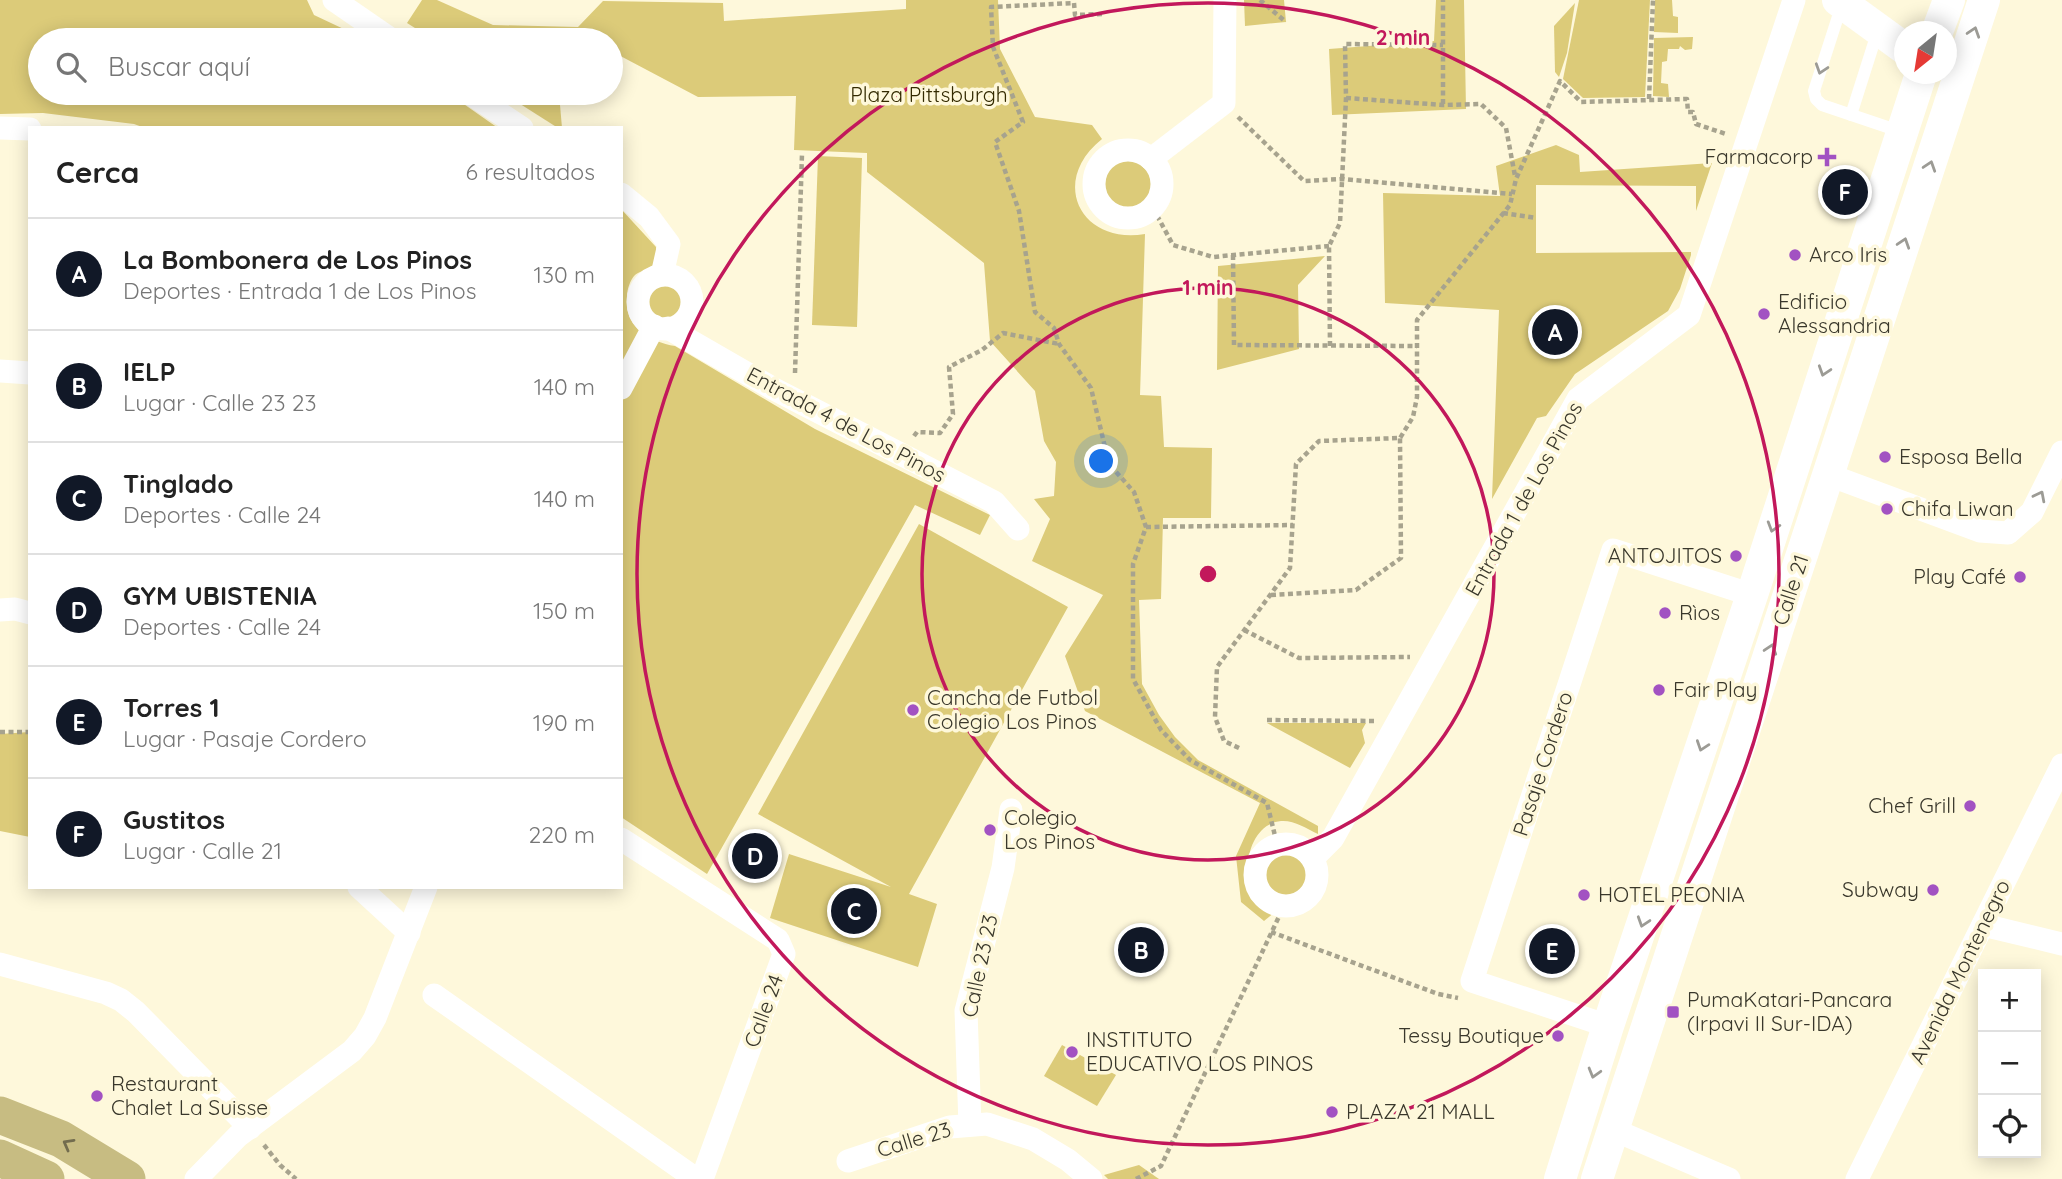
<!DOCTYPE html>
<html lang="es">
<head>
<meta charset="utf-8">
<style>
	:root { --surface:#fff; --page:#f6f6f6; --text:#222; --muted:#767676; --line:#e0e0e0; --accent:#111827 }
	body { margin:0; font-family:Quicksand,sans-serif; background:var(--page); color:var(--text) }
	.controls { position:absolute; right:21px; bottom:21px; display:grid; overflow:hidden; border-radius:0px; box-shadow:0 4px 18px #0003 }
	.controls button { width:63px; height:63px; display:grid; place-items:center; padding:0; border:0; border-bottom:2px solid var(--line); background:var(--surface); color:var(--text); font:35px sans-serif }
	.compass { position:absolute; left:1894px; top:21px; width:63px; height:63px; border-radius:50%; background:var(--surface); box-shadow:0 4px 18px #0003; rotate:210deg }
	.you { position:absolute; left:1102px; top:462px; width:24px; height:24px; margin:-18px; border:5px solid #fff; border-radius:50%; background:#1a73e8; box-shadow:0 0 0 10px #1a73e833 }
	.badge { display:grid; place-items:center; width:46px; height:46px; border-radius:50%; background:var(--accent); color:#fff; font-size:23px; font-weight:700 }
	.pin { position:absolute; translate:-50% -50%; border:4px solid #fff; box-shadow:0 2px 7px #0006 }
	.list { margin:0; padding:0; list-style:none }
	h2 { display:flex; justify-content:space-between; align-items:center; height:91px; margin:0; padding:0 28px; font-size:30px }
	h2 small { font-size:23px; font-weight:400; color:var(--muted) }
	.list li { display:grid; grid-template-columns:46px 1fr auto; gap:21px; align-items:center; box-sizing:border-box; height:112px; padding:0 28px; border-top:2px solid var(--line) }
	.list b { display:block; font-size:26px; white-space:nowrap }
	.list p { margin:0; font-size:23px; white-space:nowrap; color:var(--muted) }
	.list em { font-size:23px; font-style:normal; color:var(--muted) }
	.icon { flex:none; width:38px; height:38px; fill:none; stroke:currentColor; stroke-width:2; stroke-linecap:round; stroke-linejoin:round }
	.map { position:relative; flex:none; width:2062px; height:1179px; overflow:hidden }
	.search { position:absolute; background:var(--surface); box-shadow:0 4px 18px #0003; left:28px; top:28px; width:595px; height:77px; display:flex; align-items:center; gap:18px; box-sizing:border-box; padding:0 24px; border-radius:38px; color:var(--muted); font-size:26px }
	.panel { position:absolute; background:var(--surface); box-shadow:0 4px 18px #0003; left:28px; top:126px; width:595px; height:763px; border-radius:0px }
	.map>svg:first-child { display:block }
	.green { fill:#dccb79 }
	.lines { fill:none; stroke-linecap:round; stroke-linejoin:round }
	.path { stroke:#a7a38e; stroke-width:4.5; stroke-dasharray:5 3.5; stroke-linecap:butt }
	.lane { stroke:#fff; stroke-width:12 }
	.street { stroke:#fff; stroke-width:23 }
	.secondary { stroke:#fff; stroke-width:32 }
	.primary { stroke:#c7bc82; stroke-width:37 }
	.oneway { stroke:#9c9b95 }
	.oneway2 { stroke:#726c4e }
	.ring { fill:none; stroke:#c2185b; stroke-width:3.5 }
	.poi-dot { fill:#a252c2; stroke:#fef8db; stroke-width:2.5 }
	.labels { text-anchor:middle; stroke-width:7; stroke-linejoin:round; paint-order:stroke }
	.park-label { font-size:21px; fill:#332a00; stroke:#fef8db }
	.poi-label { font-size:21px; fill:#39372b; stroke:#fef8db; text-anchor:start }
	.street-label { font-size:21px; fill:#39372b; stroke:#fef8db }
	.centre { fill:#c2185b; stroke:#fef8db; stroke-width:3.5 }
	.ring-label { font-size:21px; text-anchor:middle; font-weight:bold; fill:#c2185b; stroke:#fef8db; stroke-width:7; stroke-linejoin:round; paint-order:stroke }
</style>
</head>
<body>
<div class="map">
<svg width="2062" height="1179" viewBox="0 0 2062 1179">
	<rect width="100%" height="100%" fill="#fef8db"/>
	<!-- green -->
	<g class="green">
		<polygon points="0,0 307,0 314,15 367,40 40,40 40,93 448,93 498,128 145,128 134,124 43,113 0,114"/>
		<path d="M422 0H437L493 25 578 27 603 1 723 3 724 21 906 9V0H998L1000 49 1035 117 1092 125 1102 139C1049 181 1080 245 1145 234L1140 395 1161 396 1164 447 1212 448 1211 518H1163L1161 599 1139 600 1142 684 1159 715 1175 737 1198 760 1318 826V834C1306 828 1294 820 1281 821 1248 824 1239 876 1257 898 1261 903 1270 908 1275 912L1264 921 1241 902 1236 856 1260 803 1085 711 1065 656 1103 595 1032 561 1050 519 1034 499 1054 496 1056 462 1044 441 1035 391 990 341 984 263 867 172V153L794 150 796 96 698 97 611 51V40H434L407 23Z"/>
		<polygon points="1244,0 1284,0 1286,22 1245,26"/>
		<polygon points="1436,0 1464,0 1466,109 1332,115 1329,49 1434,41"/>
		<polygon points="1579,0 1650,0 1645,97 1583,98 1563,79"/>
		<polygon points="1655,0 1672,0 1673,16 1678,17 1678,33 1654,32"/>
		<polygon points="1575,3 1567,53 1559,77 1555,72 1554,26"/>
		<polygon points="1693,37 1692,49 1685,50 1680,46 1679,49 1668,49 1667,61 1662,62 1661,83 1668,84 1669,97 1653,96 1654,38"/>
		<polygon points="503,93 559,93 562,128 558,128"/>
		<polygon points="1556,145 1579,155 1580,172 1712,163 1696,211 1696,186 1536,185 1536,253 1691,252 1691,255 1680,289 1668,311 1575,374 1546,416 1537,418 1492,499 1499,310 1385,303 1383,193 1500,196 1496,166"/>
		<polygon points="818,156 862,158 857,327 812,325"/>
		<circle cx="1128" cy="183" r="25"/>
		<path d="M621 209 656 247V266C650 268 640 271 635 275 630 280 627 290 627 296 624 327 648 341 675 346L815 429 990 515 980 535 915 505 707 874 621 817Z"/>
		<polygon points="1325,256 1298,285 1299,349 1217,370 1218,266"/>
		<circle cx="666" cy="300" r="20"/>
		<polygon points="919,524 1068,607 909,894 937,904 918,967 770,918 789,854 891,887 758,814"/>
		<polygon points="1267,723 1366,723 1362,730 1365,743 1350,768"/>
		<polygon points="30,732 30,837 0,831 0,734"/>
		<circle cx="1286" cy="875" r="21"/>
		<polygon points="1062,1045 1116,1075 1097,1106 1044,1076"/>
		<polygon points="1139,1165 1159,1179 1108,1179 1104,1175"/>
	</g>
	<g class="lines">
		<!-- path -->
		<g class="path">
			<polyline points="1260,0 1286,22"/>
			<polyline points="1102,14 1075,15 1074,3 991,7 993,47 1023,122 995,142 1019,211 1035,312 1054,328 1059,344 1091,388 1109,464 1134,492 1146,527 1133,564 1133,679 1161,730 1190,760 1267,803 1277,844"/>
			<polyline points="1346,98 1443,105 1481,104 1506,128 1515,176"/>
			<polyline points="1649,99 1653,0"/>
			<polyline points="1443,104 1443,0"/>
			<polyline points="1238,117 1304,181 1342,179 1512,194"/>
			<polyline points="1153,208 1173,245 1213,257 1329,246"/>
			<polyline points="1503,213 1536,218"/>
			<polyline points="1233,255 1234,345 1417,346"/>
			<polyline points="1330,346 1329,246 1340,223 1346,98 1345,44 1443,45"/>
			<polyline points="795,373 802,154"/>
			<polyline points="914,436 917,432 940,433 953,414 949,367 982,350 1003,333 1059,344"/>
			<polyline points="1146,527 1293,525"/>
			<polyline points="1271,595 1356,590 1401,558 1400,438"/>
			<polyline points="1244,630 1299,658 1410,657"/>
			<polyline points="1267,720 1375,721"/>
			<polyline points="0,732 30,732"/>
			<polyline points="1239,748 1224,741 1215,717 1217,667 1290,568 1296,464 1319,441 1400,438 1413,417 1417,397 1417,320 1510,205 1516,179 1560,81 1581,102 1687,99 1688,112 1693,112 1696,124 1726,134"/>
			<polyline points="1271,932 1438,994 1458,998"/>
			<polyline points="264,1145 280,1165 296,1179"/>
			<polyline points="1136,1179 1161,1166 1284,906"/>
		</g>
		<!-- lane -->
		<g class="lane">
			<polyline points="1842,4 1814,91 1816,99 1822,105 1902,132"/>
			<polyline points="1851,115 1878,30"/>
		</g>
		<!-- street -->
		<g class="street">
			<polyline points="334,0 392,40"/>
			<polyline points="469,93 522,128"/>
			<polyline points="0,128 30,129"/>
			<circle cx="1128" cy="184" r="34"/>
			<polyline points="1151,159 1224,103 1225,0"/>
			<polyline points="621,194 649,217 669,244 662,275"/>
			<circle cx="665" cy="302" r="27"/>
			<polyline points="668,328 774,389 994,502 1018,529"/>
			<polyline points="0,371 30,373"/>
			<polyline points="621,388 654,326"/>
			<polyline points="1829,475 1980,531 2008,533 2032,512 2062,452"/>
			<polyline points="0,610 15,609 30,613"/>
			<polyline points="621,839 778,940 784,954 702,1179"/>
			<circle cx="1286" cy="875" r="31"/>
			<polyline points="1313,858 1333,838 1578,399 1689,315 1794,0"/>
			<polyline points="359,887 409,933"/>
			<polyline points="1983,925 2062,944"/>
			<polyline points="0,964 106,993 121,1000 136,1012 250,1128"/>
			<polyline points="434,995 696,1179"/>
			<polyline points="1608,1026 1472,981 1613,550 1752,595"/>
			<polyline points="970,1125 966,1011 1003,868 1011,810"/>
			<polyline points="1614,1130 1729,1179"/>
			<polyline points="848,1161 950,1127 987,1124 1033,1139 1068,1160 1091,1179"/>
			<polyline points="196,1179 238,1136 352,1051 365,1036 375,1018 426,887"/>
			<polyline points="1857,1179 2062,765"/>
		</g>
		<!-- secondary -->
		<g class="secondary">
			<polyline points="1838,0 1904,48"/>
			<polyline points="1937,32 1949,0"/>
			<polyline points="1560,1179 1608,1026 1752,595 1921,74"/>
			<polyline points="1597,1179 1984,0"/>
		</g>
		<!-- primary -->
		<g class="primary">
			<polyline points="0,1115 61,1139 127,1179"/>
			<polyline points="0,1158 46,1179"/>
		</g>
	</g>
	<!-- one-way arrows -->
	<defs><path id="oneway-chevron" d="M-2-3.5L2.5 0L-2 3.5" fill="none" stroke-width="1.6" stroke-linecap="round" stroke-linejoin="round" transform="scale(1.75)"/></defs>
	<g class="oneway">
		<use href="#oneway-chevron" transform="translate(1974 32) rotate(-72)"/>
		<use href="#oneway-chevron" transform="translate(1821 69) rotate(108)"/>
		<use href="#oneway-chevron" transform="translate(1930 166) rotate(-72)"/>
		<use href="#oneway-chevron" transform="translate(1904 243) rotate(-72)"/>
		<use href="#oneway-chevron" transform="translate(1824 371) rotate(108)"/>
		<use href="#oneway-chevron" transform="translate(2040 496) rotate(-63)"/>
		<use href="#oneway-chevron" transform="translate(1773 527) rotate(107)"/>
		<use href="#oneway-chevron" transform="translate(1771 649) rotate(-72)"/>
		<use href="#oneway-chevron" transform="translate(1702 746) rotate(109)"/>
		<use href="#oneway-chevron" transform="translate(1643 922) rotate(108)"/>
		<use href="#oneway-chevron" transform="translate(1594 1073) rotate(106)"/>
	</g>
	<use class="oneway2" href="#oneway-chevron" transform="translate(68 1144) rotate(-151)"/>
	<!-- distance rings -->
	<g class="ring">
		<circle cx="1208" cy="574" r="286"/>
		<circle cx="1208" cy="574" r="571"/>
	</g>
	<!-- markers -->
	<g class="poi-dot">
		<path d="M1823.5 146.5h7v7h7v7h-7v7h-7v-7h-7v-7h7z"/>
		<circle cx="1795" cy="255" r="7"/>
		<circle cx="1764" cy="314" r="7"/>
		<circle cx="1885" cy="457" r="7"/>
		<circle cx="1887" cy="509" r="7"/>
		<circle cx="1736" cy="556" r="7"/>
		<circle cx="2020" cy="577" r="7"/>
		<circle cx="1665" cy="613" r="7"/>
		<circle cx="1659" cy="690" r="7"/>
		<circle cx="913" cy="710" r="7"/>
		<circle cx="1970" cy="806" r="7"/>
		<circle cx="990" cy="830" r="7"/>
		<circle cx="1933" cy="890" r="7"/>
		<circle cx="1584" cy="895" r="7"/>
		<rect x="1666" y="1005" width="14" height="14" rx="3.5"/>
		<circle cx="1558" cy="1036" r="7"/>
		<circle cx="1072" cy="1052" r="7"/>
		<circle cx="97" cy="1096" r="7"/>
		<circle cx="1332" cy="1112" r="7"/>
	</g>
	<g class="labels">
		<!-- park labels -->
		<g class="park-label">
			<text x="929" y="102">Plaza Pittsburgh</text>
		</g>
		<!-- poi labels -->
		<g class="poi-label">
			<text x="1813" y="164" text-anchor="end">Farmacorp</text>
			<text x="1809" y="262">Arco Iris</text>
			<text x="1778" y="309">Edificio<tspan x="1778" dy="24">Alessandria</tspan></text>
			<text x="1899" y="464">Esposa Bella</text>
			<text x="1901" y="516">Chifa Liwan</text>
			<text x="1722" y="563" text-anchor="end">ANTOJITOS</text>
			<text x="2006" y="584" text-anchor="end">Play Café</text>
			<text x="1679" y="620">Rìos</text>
			<text x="1673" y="697">Fair Play</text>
			<text x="927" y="705">Cancha de Futbol<tspan x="927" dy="24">Colegio Los Pinos</tspan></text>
			<text x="1956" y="813" text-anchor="end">Chef Grill</text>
			<text x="1004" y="825">Colegio<tspan x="1004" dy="24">Los Pinos</tspan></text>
			<text x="1919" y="897" text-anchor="end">Subway</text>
			<text x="1598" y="902">HOTEL PEONIA</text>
			<text x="1687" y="1007">PumaKatari-Pancara<tspan x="1687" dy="24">(Irpavi II Sur-IDA)</tspan></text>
			<text x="1544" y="1043" text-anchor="end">Tessy Boutique</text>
			<text x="1086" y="1047">INSTITUTO<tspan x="1086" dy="24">EDUCATIVO LOS PINOS</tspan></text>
			<text x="111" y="1091">Restaurant<tspan x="111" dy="24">Chalet La Suisse</tspan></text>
			<text x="1346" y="1119">PLAZA 21 MALL</text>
		</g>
		<!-- street labels -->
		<g class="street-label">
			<text transform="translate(846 425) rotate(28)" y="7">Entrada 4 de Los Pinos</text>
			<text transform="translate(1524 499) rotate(-61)" y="7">Entrada 1 de Los Pinos</text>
			<text transform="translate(1791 590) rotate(-72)" y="7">Calle 21</text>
			<text transform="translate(1543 764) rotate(-72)" y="7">Pasaje Cordero</text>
			<text transform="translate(980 966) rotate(-78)" y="7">Calle 23 23</text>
			<text transform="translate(1960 972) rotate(-64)" y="7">Avenida Montenegro</text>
			<text transform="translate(764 1011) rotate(-70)" y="7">Calle 24</text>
			<text transform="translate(914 1140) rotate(-17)" y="7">Calle 23</text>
		</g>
	</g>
	<circle cx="1208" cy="574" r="10" class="centre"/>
	<g class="ring-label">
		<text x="1403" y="45">2 min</text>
		<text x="1208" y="295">1 min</text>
	</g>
</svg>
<div class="controls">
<button>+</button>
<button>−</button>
<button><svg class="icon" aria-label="locate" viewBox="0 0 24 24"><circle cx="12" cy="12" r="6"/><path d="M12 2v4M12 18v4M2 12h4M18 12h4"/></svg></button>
</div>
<svg class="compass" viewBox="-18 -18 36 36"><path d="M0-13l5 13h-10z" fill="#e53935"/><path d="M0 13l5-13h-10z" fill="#767676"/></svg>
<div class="you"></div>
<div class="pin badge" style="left:1555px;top:332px">A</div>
<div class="pin badge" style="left:1141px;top:950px">B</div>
<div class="pin badge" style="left:854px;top:911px">C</div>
<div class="pin badge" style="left:755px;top:856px">D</div>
<div class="pin badge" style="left:1552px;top:951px">E</div>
<div class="pin badge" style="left:1845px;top:192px">F</div>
<div class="search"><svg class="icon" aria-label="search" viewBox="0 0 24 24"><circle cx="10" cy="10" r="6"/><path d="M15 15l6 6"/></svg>Buscar aquí</div>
<section class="panel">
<h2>Cerca<small>6 resultados</small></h2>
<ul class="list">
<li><span class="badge">A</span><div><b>La Bombonera de Los Pinos</b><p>Deportes · Entrada 1 de Los Pinos</p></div><em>130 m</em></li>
<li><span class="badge">B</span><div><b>IELP</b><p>Lugar · Calle 23 23</p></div><em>140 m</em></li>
<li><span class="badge">C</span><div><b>Tinglado</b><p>Deportes · Calle 24</p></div><em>140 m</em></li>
<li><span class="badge">D</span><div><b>GYM UBISTENIA</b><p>Deportes · Calle 24</p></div><em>150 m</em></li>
<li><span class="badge">E</span><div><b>Torres 1</b><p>Lugar · Pasaje Cordero</p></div><em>190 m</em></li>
<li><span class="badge">F</span><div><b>Gustitos</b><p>Lugar · Calle 21</p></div><em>220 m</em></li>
</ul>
</section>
</div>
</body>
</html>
